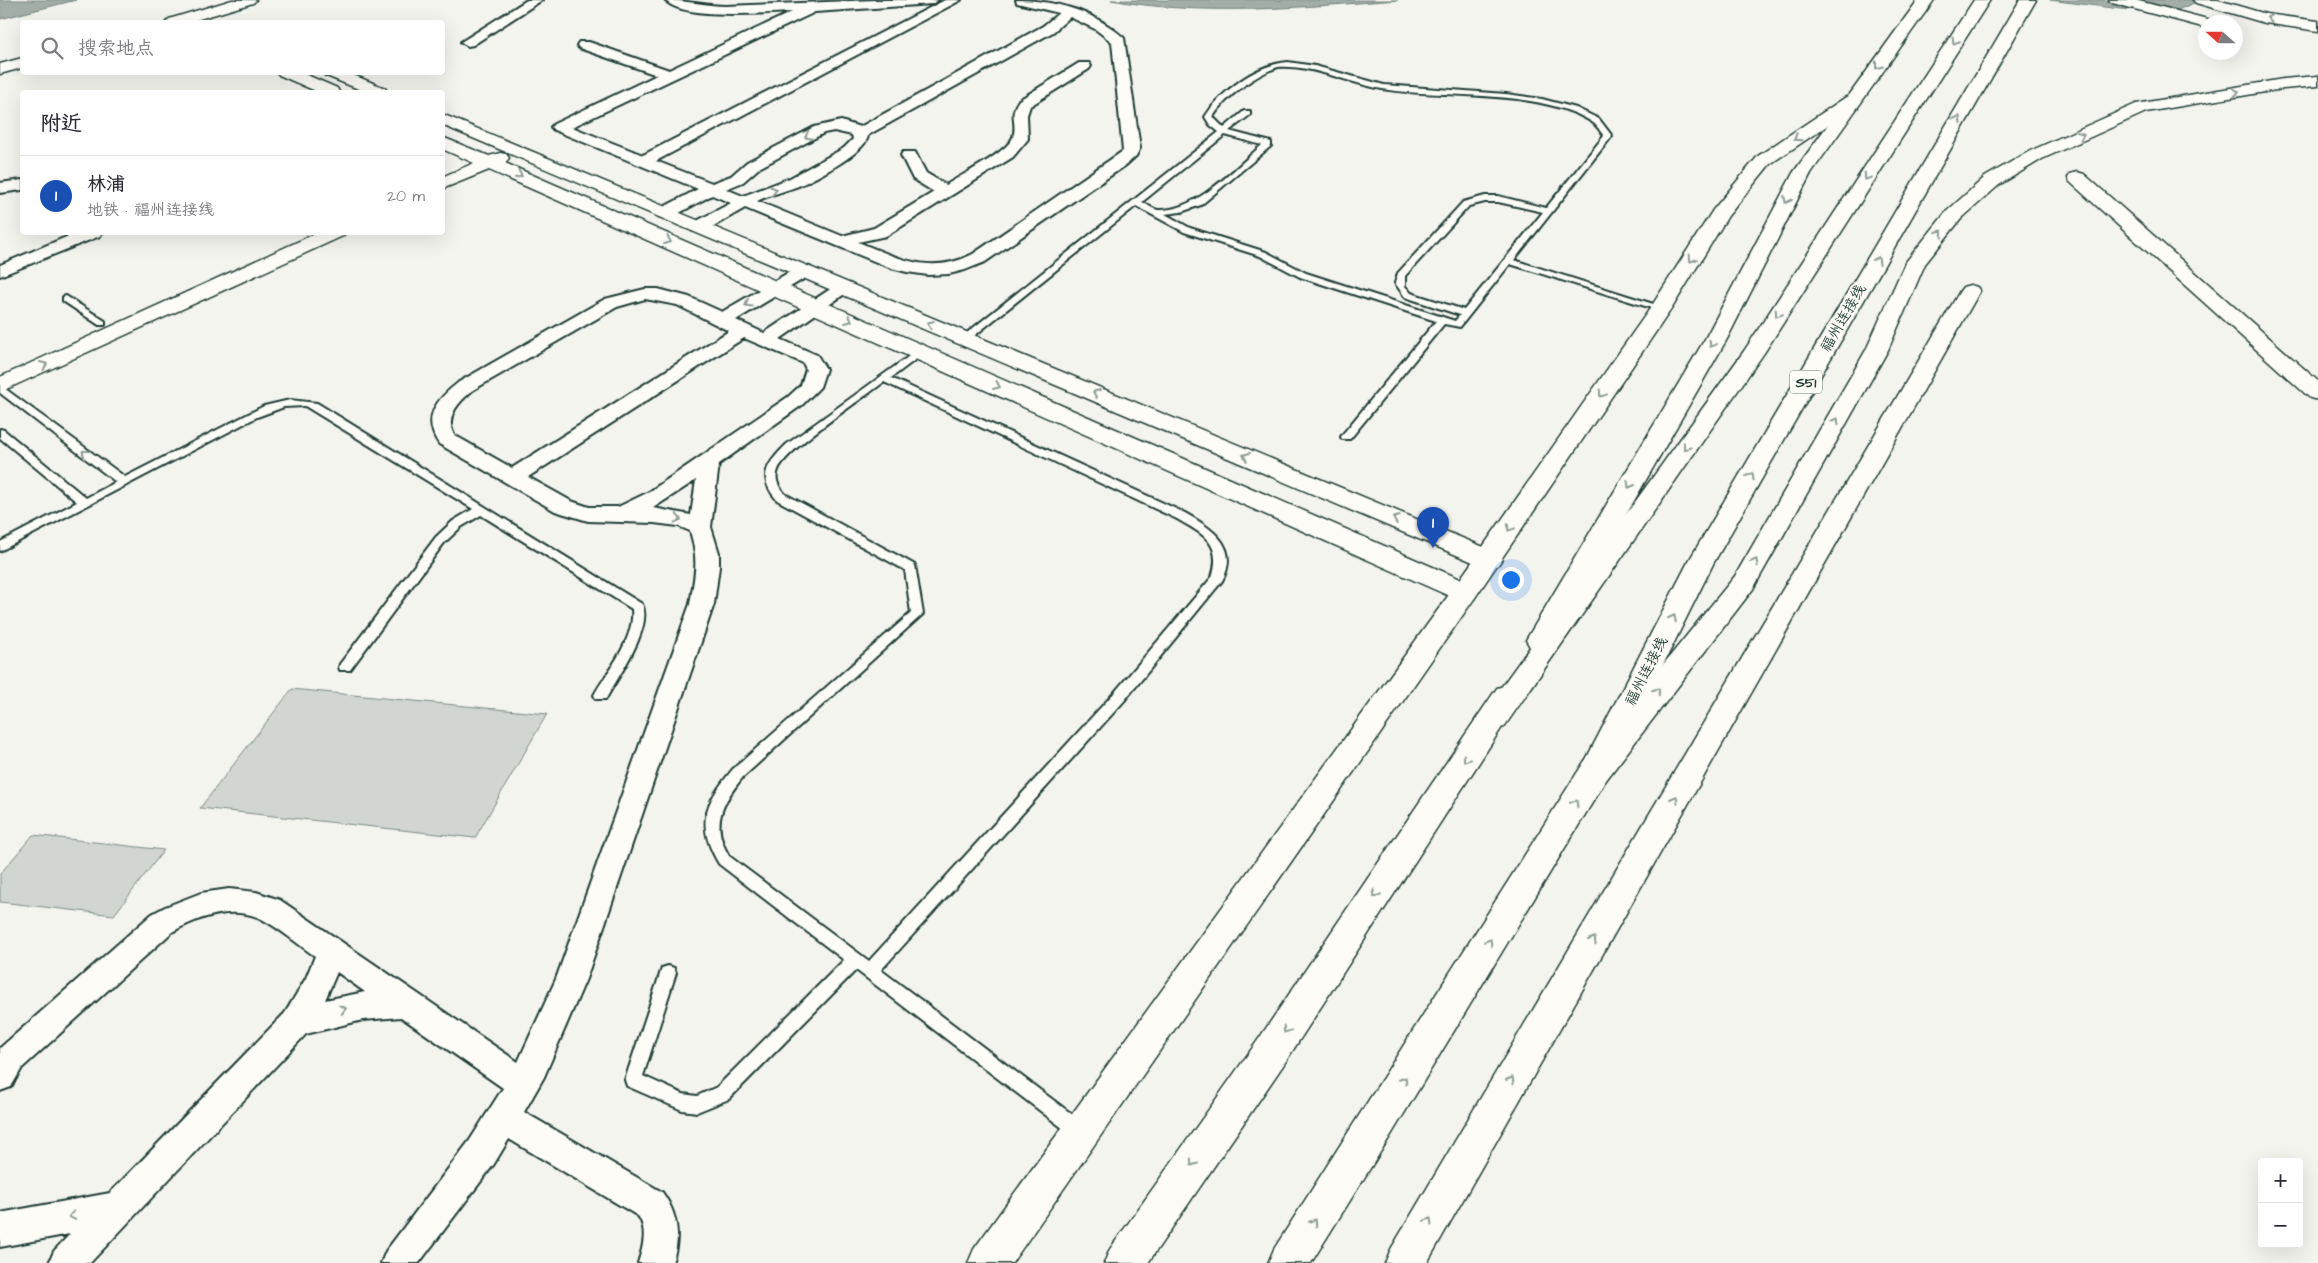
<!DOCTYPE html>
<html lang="zh">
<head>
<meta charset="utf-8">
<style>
	:root { --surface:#fff; --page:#f7f7f7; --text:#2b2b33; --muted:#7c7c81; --line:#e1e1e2; --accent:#db2777 }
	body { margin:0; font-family:"Architects Daughter","LXGW WenKai TC",sans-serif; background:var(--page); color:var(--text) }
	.controls { position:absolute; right:15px; bottom:15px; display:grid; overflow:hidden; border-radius:5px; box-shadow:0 5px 20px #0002 }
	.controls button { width:45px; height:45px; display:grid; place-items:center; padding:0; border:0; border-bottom:1px solid var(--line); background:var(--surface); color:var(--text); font:25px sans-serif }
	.compass { position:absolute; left:2198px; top:15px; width:45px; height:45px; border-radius:50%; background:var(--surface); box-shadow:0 5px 20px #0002; rotate:291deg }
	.you { position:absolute; left:1510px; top:579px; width:18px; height:18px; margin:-12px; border:4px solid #fff; border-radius:50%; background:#1a73e8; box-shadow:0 0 0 8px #1a73e833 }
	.badge { display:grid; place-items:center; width:32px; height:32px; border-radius:50%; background:var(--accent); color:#fff; font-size:16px; font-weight:700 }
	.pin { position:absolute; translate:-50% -41px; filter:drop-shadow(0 1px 2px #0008) }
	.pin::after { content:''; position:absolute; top:26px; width:18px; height:15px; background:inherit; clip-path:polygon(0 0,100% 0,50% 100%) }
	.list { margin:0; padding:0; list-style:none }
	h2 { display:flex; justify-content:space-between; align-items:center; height:65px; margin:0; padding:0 20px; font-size:21px }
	h2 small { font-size:16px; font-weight:400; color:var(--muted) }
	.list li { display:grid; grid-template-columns:32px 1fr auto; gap:15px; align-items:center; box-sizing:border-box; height:80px; padding:0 20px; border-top:1px solid var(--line) }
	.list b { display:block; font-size:19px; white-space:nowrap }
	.list p { margin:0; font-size:16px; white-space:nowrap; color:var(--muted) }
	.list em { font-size:16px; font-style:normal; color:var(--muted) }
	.icon { flex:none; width:28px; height:28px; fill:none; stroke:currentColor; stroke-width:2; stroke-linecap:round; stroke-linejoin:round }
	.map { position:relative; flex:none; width:2318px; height:1263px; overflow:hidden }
	.search { position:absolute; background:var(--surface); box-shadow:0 5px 20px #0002; left:20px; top:20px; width:425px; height:55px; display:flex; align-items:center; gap:12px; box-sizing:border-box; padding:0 18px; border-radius:5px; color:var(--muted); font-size:19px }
	.panel { position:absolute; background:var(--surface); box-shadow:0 5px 20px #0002; left:20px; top:90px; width:425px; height:145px; border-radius:5px }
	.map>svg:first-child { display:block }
	.green { fill:#d1d6d1; stroke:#788a82 }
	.water { fill:#a3aea7; stroke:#6e8179 }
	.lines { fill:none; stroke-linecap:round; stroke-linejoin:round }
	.service-casing { stroke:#1f3d34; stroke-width:4 }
	.minor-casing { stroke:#1f3d34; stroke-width:4 }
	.tertiary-casing { stroke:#1f3d34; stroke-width:3 }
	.secondary-casing { stroke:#1f3d34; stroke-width:3 }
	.trunk-casing { stroke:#1f3d34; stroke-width:3 }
	.motorway-casing { stroke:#1f3d34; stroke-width:3 }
	.service { fill:#fdfcf7; fill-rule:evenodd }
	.minor { fill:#fdfcf7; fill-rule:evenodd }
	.tertiary { fill:#fdfcf7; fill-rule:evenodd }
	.secondary { fill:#fdfcf7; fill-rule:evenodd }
	.trunk { fill:#fdfcf7; fill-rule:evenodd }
	.motorway { fill:#fdfcf7; fill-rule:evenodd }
	.oneway { stroke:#8e9c96 }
	.labels { text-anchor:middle; stroke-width:4; stroke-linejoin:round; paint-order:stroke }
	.shield { fill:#fdfcf7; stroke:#62766e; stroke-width:1 }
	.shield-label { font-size:14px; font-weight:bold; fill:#1f3d34 }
	.street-label { font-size:15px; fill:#1f3d34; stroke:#fdfcf7 }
</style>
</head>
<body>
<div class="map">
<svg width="2318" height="1263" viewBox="0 0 2318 1263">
	<rect width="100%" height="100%" fill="#f4f4ef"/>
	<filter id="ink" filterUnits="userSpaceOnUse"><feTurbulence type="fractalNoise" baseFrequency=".02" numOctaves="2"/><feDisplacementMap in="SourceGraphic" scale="10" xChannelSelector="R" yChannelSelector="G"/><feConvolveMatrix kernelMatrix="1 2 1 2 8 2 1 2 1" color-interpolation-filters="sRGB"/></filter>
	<g filter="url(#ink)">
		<!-- green -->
		<g class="green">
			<polygon points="292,689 547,714 475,838 200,808"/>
			<polygon points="33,835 164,850 114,915 0,902 0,874"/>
		</g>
		<!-- water -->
		<g class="water">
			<polygon points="0,0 76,0 0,19"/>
			<path d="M1111 0H1398C1304 7 1204 17 1111 0Z"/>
			<polygon points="2050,0 2201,0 2175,11 2120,9"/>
		</g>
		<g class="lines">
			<!-- service casing -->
			<g class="service-casing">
				<g id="service">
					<path d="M1288 62 1315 66 1384 85 1506 94 1542 99 1576 108 1599 119 1612 136 1514 260 1666 308 1664 310H1658L1510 264 1460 327 1444 324 1350 439H1342L1341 437 1342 435 1436 321 1300 277 1260 256 1184 232 1136 206 969 340H963V336L1219 132 1210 125 1205 117C1221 91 1257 64 1288 62ZM1278 67C1314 65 1347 83 1382 89 1443 99 1539 88 1592 122 1597 125 1600 131 1604 136L1546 208 1498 196H1485L1463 202 1398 273 1395 283 1405 297 1460 315 1455 321 1306 273 1266 252 1190 228 1165 214 1181 212 1201 205 1271 146V142L1229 131 1250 115V111H1244L1224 128 1213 117C1226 96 1255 75 1278 67ZM1225 135 1262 145C1235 168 1197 211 1159 210 1153 210 1147 204 1142 202ZM1485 202H1498L1543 212 1464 310 1411 293 1405 286V276L1469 206Z"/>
					<polygon points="66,296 105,321 105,325 99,325 63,301 63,297"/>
					<path d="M919 349 924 352 923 354 891 378 1185 513C1211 528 1241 546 1222 581L1124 701 881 970 1085 1124 1087 1130 1085 1136 1079 1138 1073 1136 856 970 729 1099 697 1112 682 1110 627 1086 625 1080 662 968 668 966 674 968 676 973 643 1076 683 1094 697 1096 717 1087 844 960 719 864C695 824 705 803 733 769L911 613 905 570 777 500C756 476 768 463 787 444ZM884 382 1177 519C1203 534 1223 543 1212 577L1114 693 869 961 729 856C710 824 722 803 743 777L923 614 915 565 785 494C779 487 774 480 778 470 786 449 862 399 884 382Z"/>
					<path d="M0 385 125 477 264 406 290 400 317 403 642 604C654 627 617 678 606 699H596L594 695C608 670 635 640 632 609L481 515 461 527 444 543 350 670H340L339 667 340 664 436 537 453 521 473 509 305 406 284 407 257 417 0 551V542L77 502 0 438V429L4 430 86 498 116 482 0 393Z"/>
				</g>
			</g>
			<!-- minor casing -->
			<g class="minor-casing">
				<g id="minor">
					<polygon points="527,0 542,0 473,45 468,46 461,42"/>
					<path d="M665 0C685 0 705 6 726 6L877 0H938L932 4 815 12 572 127 643 155 945 0H961L656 161 712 183 731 176 747 162 814 127 841 121 860 127 1043 26 1059 13 1017 3 1016 0C1055 0 1094 11 1124 38L1140 148 1136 156 1126 165 985 262 965 270 949 274 928 275 907 272 891 268 745 208 705 231H693L691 227 693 223 731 203 712 195 672 217H660L658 213 660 209 698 189 554 130 551 127 554 124 657 75 579 48 577 45 579 42H589L669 70 792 12C766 13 681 20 665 0ZM1070 17 1095 29 1112 42 1123 151 973 254C930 276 899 258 858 242L886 236 1013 157 1028 139 1027 115 1030 106 1089 69 1091 66 1089 63H1079L1019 100C1008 115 1018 123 1013 137 1007 153 961 175 946 185L926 173 915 152H903L901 155 913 179 934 192 874 228 842 236 757 201C771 194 787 191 801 185 816 178 868 151 868 135L1053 32ZM834 131 852 135 853 139 844 148 790 178 743 196 726 189 743 182 759 168 824 133Z"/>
					<polygon points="22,180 22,190 0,193 0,183"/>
					<polygon points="78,232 102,232 100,236 0,276 0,265"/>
					<path d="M804 266 810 267 813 271 810 275 736 320 764 333 838 284H850L853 288 780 339 817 355 826 369 820 387 802 405 719 464 711 527 719 553V567L714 604 586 979 544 1077 524 1112 662 1192C678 1214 681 1237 672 1263H638C643 1248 648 1229 638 1216L509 1139 494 1164 419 1263H381L386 1251 470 1140 503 1088 401 1017 363 1020 306 1034 90 1263H49L54 1251 70 1234 0 1247V1213L110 1193 285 1013 306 978 315 956C300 946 273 923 257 917 228 906 197 918 172 932L22 1068 11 1087 0 1091V1048L152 914 165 907 201 893 229 889 256 892 280 900 518 1062 556 979 690 604C695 574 699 561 690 531L678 526 654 523 588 521 555 511 439 444C421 417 437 399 459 382L605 299 645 289H658L689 297 722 312 798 267ZM645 299 677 305 729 331 512 468 454 435C444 416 460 401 473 390L617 307ZM744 338 803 363 806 369 801 385 788 397 649 492 618 507H589L571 501 528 477ZM696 480 691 515 653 508ZM337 972 365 992 325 1000Z"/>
				</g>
			</g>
			<!-- tertiary casing -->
			<g class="tertiary-casing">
				<g id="tertiary">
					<polygon points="232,0 256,0 253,3 189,22 166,22 169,19"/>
					<polygon points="22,58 22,68 0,74 0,64"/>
					<polygon points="277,72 300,72 337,88 339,92 318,92 279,75"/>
					<polygon points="322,72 346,72 385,88 387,92 366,92 324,75"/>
					<polygon points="442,114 1498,553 1502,559 1498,565 1489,568 1480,565 442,125"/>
					<polygon points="442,137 489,156 500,153 506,154 509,158 505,163 1474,585 1478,592 1474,599 1465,601 1456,599 489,170 442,189 442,177 474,163 442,149"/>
					<polygon points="2077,172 2084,174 2318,381 2318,400 2310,398 2070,182 2068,178 2070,174"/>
					<polygon points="319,232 345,232 343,236 0,392 0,377"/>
				</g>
			</g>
			<!-- secondary casing -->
			<g class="secondary-casing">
				<g id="secondary">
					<polygon points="1852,96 1858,97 1861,101 1858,105 1770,164 1728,216 1672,308 1474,599 1012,1263 968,1263 974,1249 1456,585 1651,307 1713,210 1758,156 1846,97"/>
					<polygon points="1970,285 1977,287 1980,291 1427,1263 1385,1263 1391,1249 1960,291 1963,287"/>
				</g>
			</g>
			<!-- trunk casing -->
			<g class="trunk-casing">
				<g id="trunk">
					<polygon points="1918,0 1934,0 1811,173 1727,339 1550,647 1540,650 1530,647 1526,640 1705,339 1793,173"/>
					<polygon points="2109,0 2135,0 2211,20 2213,22 2206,22 2206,28 2112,3"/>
					<polygon points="2193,0 2218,0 2266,14 2318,21 2318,31 2265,23 2196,3"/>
					<polygon points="2318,76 2318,86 2283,89 2146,112 2042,159 1999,185 1961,219 1925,264 1888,350 1753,589 1606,780 1391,1135 1311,1263 1268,1263 1274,1249 1584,762 1735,576 1866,350 1905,263 1947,211 1985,177 2030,151 2136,104 2283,79"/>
					<polygon points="1507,685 1517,688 1521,696 1517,704 1284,1064 1148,1263 1104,1263 1110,1249 1258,1040 1497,688"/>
				</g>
			</g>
			<!-- motorway casing -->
			<g class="motorway-casing">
				<g id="motorway">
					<polygon points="1974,0 1990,0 1764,353 1504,727 1494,730 1484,727 1479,719 1484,711 1744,351"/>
					<polygon points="2020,0 2036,0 1713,564 1606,780 1595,783 1584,780 1580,771 1687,564"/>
				</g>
			</g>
			<!-- service -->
			<use href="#service" class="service"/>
			<!-- minor -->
			<use href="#minor" class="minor"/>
			<!-- tertiary -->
			<use href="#tertiary" class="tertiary"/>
			<!-- secondary -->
			<use href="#secondary" class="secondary"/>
			<!-- trunk -->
			<use href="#trunk" class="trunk"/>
			<!-- motorway -->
			<use href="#motorway" class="motorway"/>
		</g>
		<!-- one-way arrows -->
		<defs><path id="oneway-chevron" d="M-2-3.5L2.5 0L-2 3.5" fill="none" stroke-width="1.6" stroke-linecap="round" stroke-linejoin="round" transform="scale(1.25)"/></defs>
		<g class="oneway">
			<use href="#oneway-chevron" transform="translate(2270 18) rotate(-169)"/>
			<use href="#oneway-chevron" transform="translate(1955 41) rotate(123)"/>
			<use href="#oneway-chevron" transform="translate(1878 66) rotate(127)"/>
			<use href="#oneway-chevron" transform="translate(2236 92) rotate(-9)"/>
			<use href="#oneway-chevron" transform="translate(1958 119) rotate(-60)"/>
			<use href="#oneway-chevron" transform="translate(2081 135) rotate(-24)"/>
			<use href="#oneway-chevron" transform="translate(808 136) rotate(152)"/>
			<use href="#oneway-chevron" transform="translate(1797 138) rotate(147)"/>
			<use href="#oneway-chevron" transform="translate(519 175) rotate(24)"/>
			<use href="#oneway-chevron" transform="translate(1867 177) rotate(123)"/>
			<use href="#oneway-chevron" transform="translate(774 190) rotate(-16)"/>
			<use href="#oneway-chevron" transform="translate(1787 200) rotate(117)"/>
			<use href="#oneway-chevron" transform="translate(1940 233) rotate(-51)"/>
			<use href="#oneway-chevron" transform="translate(668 241) rotate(24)"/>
			<use href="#oneway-chevron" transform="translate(1692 259) rotate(122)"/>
			<use href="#oneway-chevron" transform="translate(1877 260) rotate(-60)"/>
			<use href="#oneway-chevron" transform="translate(748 304) rotate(149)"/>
			<use href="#oneway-chevron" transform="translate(1778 314) rotate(123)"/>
			<use href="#oneway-chevron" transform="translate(849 320) rotate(24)"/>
			<use href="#oneway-chevron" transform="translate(930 324) rotate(-157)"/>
			<use href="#oneway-chevron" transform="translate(1712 344) rotate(120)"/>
			<use href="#oneway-chevron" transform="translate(44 365) rotate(-24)"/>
			<use href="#oneway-chevron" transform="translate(997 386) rotate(24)"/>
			<use href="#oneway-chevron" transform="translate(1096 393) rotate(-157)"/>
			<use href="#oneway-chevron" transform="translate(1602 394) rotate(124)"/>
			<use href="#oneway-chevron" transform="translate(1836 421) rotate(-60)"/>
			<use href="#oneway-chevron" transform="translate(1686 447) rotate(125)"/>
			<use href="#oneway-chevron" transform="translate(85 453) rotate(-143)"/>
			<use href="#oneway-chevron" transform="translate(1246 456) rotate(-157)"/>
			<use href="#oneway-chevron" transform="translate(1751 476) rotate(-60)"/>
			<use href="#oneway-chevron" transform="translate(1630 485) rotate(120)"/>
			<use href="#oneway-chevron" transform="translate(678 519) rotate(13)"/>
			<use href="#oneway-chevron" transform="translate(1396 519) rotate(-157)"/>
			<use href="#oneway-chevron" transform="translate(1510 528) rotate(124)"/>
			<use href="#oneway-chevron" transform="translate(1755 562) rotate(-60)"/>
			<use href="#oneway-chevron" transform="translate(1673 618) rotate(-63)"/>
			<use href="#oneway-chevron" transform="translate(1657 691) rotate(-52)"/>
			<use href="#oneway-chevron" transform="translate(1466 759) rotate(124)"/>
			<use href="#oneway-chevron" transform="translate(1675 799) rotate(-60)"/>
			<use href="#oneway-chevron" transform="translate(1575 803) rotate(-58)"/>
			<use href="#oneway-chevron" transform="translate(1376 894) rotate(124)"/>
			<use href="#oneway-chevron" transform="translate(1593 940) rotate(-60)"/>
			<use href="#oneway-chevron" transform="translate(1489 942) rotate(-58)"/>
			<use href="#oneway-chevron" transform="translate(343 1009) rotate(-15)"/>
			<use href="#oneway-chevron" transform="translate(1286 1030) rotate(124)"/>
			<use href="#oneway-chevron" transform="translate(1404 1080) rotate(-58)"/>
			<use href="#oneway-chevron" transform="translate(1511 1080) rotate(-60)"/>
			<use href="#oneway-chevron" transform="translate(1193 1163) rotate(125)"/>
			<use href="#oneway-chevron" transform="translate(72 1216) rotate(170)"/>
			<use href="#oneway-chevron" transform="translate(1429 1221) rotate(-60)"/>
			<use href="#oneway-chevron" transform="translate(1314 1222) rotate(-57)"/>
		</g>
	</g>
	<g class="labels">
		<!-- shield labels -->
		<rect class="shield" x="1790" y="370.5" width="32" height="23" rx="4"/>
		<g class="shield-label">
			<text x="1806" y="387">S51</text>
		</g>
		<!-- street labels -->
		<g class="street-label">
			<text transform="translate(1843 318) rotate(-60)" y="5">福州连接线</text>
			<text transform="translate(1646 671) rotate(-63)" y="5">福州连接线</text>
		</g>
	</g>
</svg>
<div class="controls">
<button>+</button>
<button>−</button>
</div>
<svg class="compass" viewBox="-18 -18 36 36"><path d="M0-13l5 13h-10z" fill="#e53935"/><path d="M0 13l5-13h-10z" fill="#7c7c81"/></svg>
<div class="you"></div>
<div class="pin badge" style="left:1433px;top:548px;background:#1a4fb4">1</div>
<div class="search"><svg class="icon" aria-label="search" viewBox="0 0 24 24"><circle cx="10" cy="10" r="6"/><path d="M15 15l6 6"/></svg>搜索地点</div>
<section class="panel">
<h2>附近<small></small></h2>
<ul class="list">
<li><span class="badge" style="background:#1a4fb4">1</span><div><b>林浦</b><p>地铁 · 福州连接线</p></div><em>20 m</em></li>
</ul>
</section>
</div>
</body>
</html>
